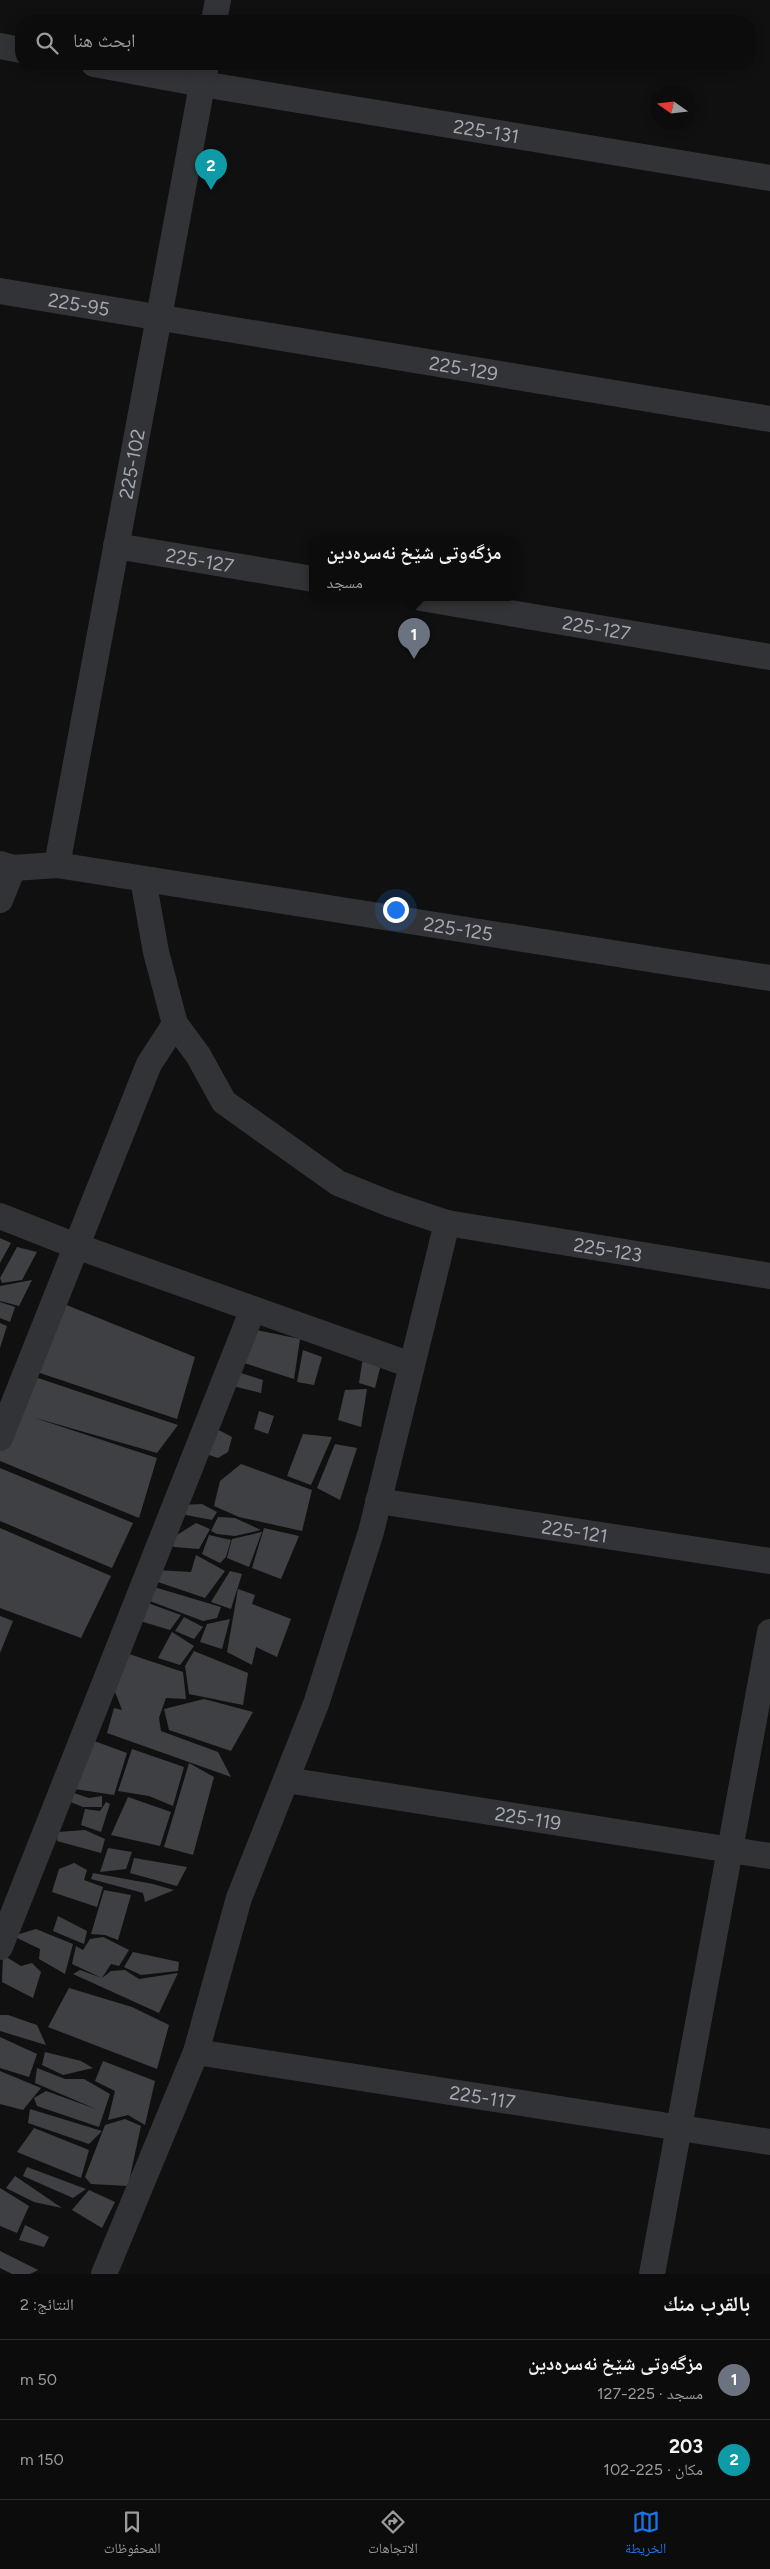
<!DOCTYPE html>
<html lang="ar">
<head>
<meta charset="utf-8">
<style>
	:root { --surface:#0c0c0d; --page:#1a1a1b; --text:#f1f3f6; --muted:#9a9b9d; --line:#2c2c2e; --accent:#1a73e8 }
	body { margin:0; font-family:Figtree,"Noto Naskh Arabic",sans-serif; background:var(--page); color:var(--text); direction:rtl }
	.compass { position:absolute; left:650px; top:85px; width:45px; height:45px; border-radius:50%; background:var(--surface); box-shadow:0 2px 12px #0003; rotate:284deg }
	.you { position:absolute; left:395px; top:909px; width:18px; height:18px; margin:-12px; border:4px solid #fff; border-radius:50%; background:#1a73e8; box-shadow:0 0 0 8px #1a73e833 }
	.badge { display:grid; place-items:center; width:32px; height:32px; border-radius:50%; background:var(--accent); color:#fff; font-size:16px; font-weight:700 }
	.pin { position:absolute; translate:-50% -41px; filter:drop-shadow(0 1px 2px #0008) }
	.pin::after { content:''; position:absolute; top:26px; width:18px; height:15px; background:inherit; clip-path:polygon(0 0,100% 0,50% 100%) }
	.popup { position:absolute; left:309px; top:536px; width:210px; height:65px; box-sizing:border-box; display:grid; place-content:center; border-radius:10px; background:var(--surface); filter:drop-shadow(0 1px 4px #0005); font-size:16px; white-space:nowrap; color:var(--muted) }
	.popup b { font-size:19px; color:var(--text) }
	.popup::after { content:''; position:absolute; left:50%; top:100%; margin-left:-10px; border:10px solid transparent; border-top-color:var(--surface) }
	.list { margin:0; padding:0; list-style:none }
	h2 { display:flex; justify-content:space-between; align-items:center; height:65px; margin:0; padding:0 20px; font-size:21px }
	h2 small { font-size:16px; font-weight:400; color:var(--muted) }
	.list li { display:grid; grid-template-columns:32px 1fr auto; gap:15px; align-items:center; box-sizing:border-box; height:80px; padding:0 20px; border-top:1px solid var(--line) }
	.list b { display:block; font-size:19px; white-space:nowrap }
	.list p { margin:0; font-size:16px; white-space:nowrap; color:var(--muted) }
	.list em { font-size:16px; font-style:normal; color:var(--muted) }
	.icon { flex:none; width:28px; height:28px; fill:none; stroke:currentColor; stroke-width:2; stroke-linecap:round; stroke-linejoin:round }
	.map { position:relative; flex:none; width:770px; height:2274px; overflow:hidden; direction:ltr }
	.search { position:absolute; background:var(--surface); box-shadow:0 2px 12px #0003; left:15px; right:15px; top:15px; height:55px; display:flex; align-items:center; gap:12px; box-sizing:border-box; padding:0 18px; border-radius:20px; color:var(--muted); font-size:19px }
	.sheet { height:225px; background:var(--surface) }
	nav { display:flex; justify-content:space-around; align-items:center; box-sizing:border-box; height:70px; border-top:1px solid var(--line); background:var(--surface); font-size:14px; color:var(--muted) }
	nav a { display:grid; justify-items:center; gap:2px }
	nav .on { color:var(--accent) }
	.map>svg:first-child { display:block }
	.building { fill:#3f4044 }
	.lines { fill:none; stroke-linecap:round; stroke-linejoin:round }
	.minor { stroke:#323336; stroke-width:26 }
	.labels { text-anchor:middle; stroke-width:4; stroke-linejoin:round; paint-order:stroke }
	.street-label { font-size:19px; fill:#a3a8b1; stroke:#0b0b0c }
</style>
</head>
<body>
<div class="map">
<svg width="770" height="2274" viewBox="0 0 770 2274">
	<rect width="100%" height="100%" fill="#101011"/>
	<!-- building -->
	<g class="building">
		<polygon points="0,1238 11,1243 0,1263"/>
		<polygon points="17,1247 37,1252 22,1280 2,1283 0,1278"/>
		<polygon points="32,1280 19,1306 0,1301 0,1286"/>
		<polygon points="0,1302 15,1307 10,1322 0,1318"/>
		<polygon points="64,1304 195,1357 177,1419 34,1371"/>
		<polygon points="0,1323 7,1326 0,1348"/>
		<polygon points="247,1328 300,1339 294,1379 244,1363"/>
		<polygon points="303,1350 322,1357 314,1385 297,1382"/>
		<polygon points="363,1357 380,1368 375,1388 359,1383"/>
		<polygon points="231,1370 263,1380 261,1393 229,1385"/>
		<polygon points="32,1376 178,1425 157,1453 32,1417 157,1458 139,1518 0,1461 0,1446"/>
		<polygon points="367,1389 361,1427 338,1420 345,1390"/>
		<polygon points="259,1411 274,1416 268,1434 254,1429"/>
		<polygon points="215,1428 232,1437 228,1452 218,1458 203,1453"/>
		<polygon points="303,1434 332,1437 311,1485 287,1476"/>
		<polygon points="335,1444 357,1448 340,1500 317,1488"/>
		<polygon points="241,1464 312,1490 302,1531 239,1517 214,1506 220,1481"/>
		<polygon points="0,1468 133,1523 112,1568 0,1521"/>
		<polygon points="202,1504 217,1512 212,1520 181,1514 178,1505"/>
		<polygon points="218,1517 235,1518 261,1530 235,1536 217,1534 211,1531"/>
		<polygon points="196,1523 210,1529 199,1549 174,1547 169,1540"/>
		<polygon points="0,1528 111,1576 81,1638 0,1608"/>
		<polygon points="264,1528 299,1536 281,1579 252,1568"/>
		<polygon points="262,1532 249,1567 227,1558 232,1539"/>
		<polygon points="209,1535 231,1540 226,1557 220,1563 202,1554"/>
		<polygon points="196,1555 225,1571 205,1598 152,1580 156,1570 191,1572"/>
		<polygon points="230,1571 242,1574 231,1609 211,1602"/>
		<polygon points="154,1587 221,1607 217,1618 203,1621 147,1600"/>
		<polygon points="238,1589 255,1595 252,1604 291,1619 277,1657 256,1647 252,1665 227,1652"/>
		<polygon points="145,1602 181,1615 170,1630 140,1621"/>
		<polygon points="0,1616 13,1621 0,1653"/>
		<polygon points="184,1617 203,1627 194,1639 175,1631"/>
		<polygon points="230,1619 222,1649 200,1642 207,1624"/>
		<polygon points="172,1632 194,1646 180,1665 158,1658"/>
		<polygon points="194,1651 248,1673 243,1705 189,1694 185,1666"/>
		<polygon points="129,1654 183,1672 186,1699 166,1698 159,1718 161,1731 218,1752 231,1777 107,1733 114,1708 122,1710 112,1684"/>
		<polygon points="204,1699 253,1712 231,1751 169,1730 164,1709"/>
		<polygon points="86,1738 127,1753 114,1795 75,1789"/>
		<polygon points="132,1749 184,1767 173,1806 149,1796 118,1791"/>
		<polygon points="189,1763 214,1777 193,1855 164,1847"/>
		<polygon points="71,1792 89,1798 102,1796 102,1807 83,1807 63,1799"/>
		<polygon points="128,1797 171,1812 160,1846 111,1835"/>
		<polygon points="106,1802 110,1804 101,1832 81,1825 85,1809 100,1811"/>
		<polygon points="85,1830 105,1839 101,1853 57,1841 58,1832"/>
		<polygon points="108,1848 132,1852 126,1869 100,1872"/>
		<polygon points="134,1858 187,1867 177,1886 130,1873"/>
		<polygon points="74,1863 87,1870 84,1880 103,1887 97,1907 52,1892 59,1869"/>
		<polygon points="93,1873 153,1884 174,1890 145,1902 143,1893 91,1879"/>
		<polygon points="104,1890 131,1895 118,1940 105,1935 91,1934"/>
		<polygon points="58,1916 87,1931 84,1944 53,1931"/>
		<polygon points="36,1929 73,1944 65,1974 39,1959 40,1949 13,1936"/>
		<polygon points="103,1937 129,1950 119,1966 111,1964 102,1978 111,1971 125,1970 139,1979 178,1973 159,2013 73,1974 80,1970 102,1978 72,1964 76,1946 83,1950 90,1939"/>
		<polygon points="133,1952 179,1962 178,1971 141,1975 124,1967"/>
		<polygon points="3,1955 21,1966 32,1963 41,1972 33,1998 2,1982"/>
		<polygon points="69,1988 132,2007 169,2025 157,2069 48,2027"/>
		<polygon points="0,2015 8,2015 37,2025 46,2045 0,2031"/>
		<polygon points="0,2037 37,2054 29,2077 0,2068"/>
		<polygon points="45,2052 81,2061 93,2068 63,2075 42,2065"/>
		<polygon points="103,2061 155,2081 145,2125 128,2115 108,2120 115,2091 95,2081"/>
		<polygon points="37,2068 65,2079 84,2079 110,2094 99,2127 37,2106 34,2098 46,2091 96,2109 35,2083"/>
		<polygon points="0,2071 41,2088 23,2110 0,2104"/>
		<polygon points="30,2109 102,2131 89,2144 28,2123"/>
		<polygon points="125,2119 141,2126 128,2186 91,2184 85,2177 105,2125"/>
		<polygon points="34,2128 89,2150 81,2178 17,2152"/>
		<polygon points="27,2167 86,2189 73,2198 23,2176"/>
		<polygon points="15,2176 62,2208 34,2202 6,2188"/>
		<polygon points="0,2188 29,2206 17,2233 0,2226"/>
		<polygon points="89,2190 115,2202 102,2228 72,2210"/>
		<polygon points="25,2225 49,2237 44,2247 19,2240"/>
		<polygon points="0,2251 38,2270 30,2274 12,2274 0,2268"/>
	</g>
	<g class="lines">
		<!-- minor -->
		<g class="minor">
			<polyline points="214,21 218,0"/>
			<polyline points="0,46 21,50"/>
			<path id="s1" d="M94 64 202 84 770 178"/>
			<path id="s2" d="M0 291 770 419"/>
			<path id="s3" d="M116 546 313 579"/>
			<path id="s4" d="M421 598 770 657"/>
			<path id="s5" d="M0 864 13 868 57 865 770 978"/>
			<path id="s6" d="M57 865 206 64"/>
			<path id="s7" d="M143 879 156 952 175 1024 198 1055 224 1102 338 1183 390 1204 447 1223 770 1276"/>
			<polyline points="0,900 13,868"/>
			<polyline points="0,1216 76,1246 411,1365"/>
			<polyline points="0,1438 149,1064 175,1024"/>
			<path id="s8" d="M378 1501 770 1561"/>
			<path id="s9" d="M286 1780 770 1856"/>
			<polyline points="0,1947 253,1309"/>
			<path id="s10" d="M196 2052 770 2142"/>
			<polyline points="104,2274 196,2052 239,1898 316,1704 371,1532 447,1223"/>
			<polyline points="652,2274 770,1632"/>
		</g>
	</g>
	<g class="labels">
		<!-- street labels -->
		<g class="street-label">
			<text dy="7" stroke="none"><textPath href="#s1" startOffset="398">225-131</textPath></text>
			<text dy="7" stroke="none"><textPath href="#s2" startOffset="80">225-95</textPath></text>
			<text dy="7" stroke="none"><textPath href="#s2" startOffset="470">225-129</textPath></text>
			<text dy="7" stroke="none"><textPath href="#s6" startOffset="408">225-102</textPath></text>
			<text dy="7" stroke="none"><textPath href="#s3" startOffset="85">225-127</textPath></text>
			<text dy="7" stroke="none"><textPath href="#s4" startOffset="178">225-127</textPath></text>
			<text dy="7" stroke="none"><textPath href="#s5" startOffset="464">225-125</textPath></text>
			<text dy="7" stroke="none"><textPath href="#s7" startOffset="660">225-123</textPath></text>
			<text dy="7" stroke="none"><textPath href="#s8" startOffset="199">225-121</textPath></text>
			<text dy="7" stroke="none"><textPath href="#s9" startOffset="245">225-119</textPath></text>
			<text dy="7" stroke="none"><textPath href="#s10" startOffset="290">225-117</textPath></text>
		</g>
	</g>
</svg>
<svg class="compass" viewBox="-18 -18 36 36"><path d="M0-13l5 13h-10z" fill="#e53935"/><path d="M0 13l5-13h-10z" fill="#9a9b9d"/></svg>
<div class="you"></div>
<div class="pin badge" style="left:414px;top:659px;background:#6b7280">1</div>
<div class="popup"><b>مزگه‌وتی شێخ نه‌سرەدین</b>مسجد</div>
<div class="pin badge" style="left:211px;top:190px;background:#0f9aa8">2</div>
<div class="search"><svg class="icon" aria-label="search" viewBox="0 0 24 24"><circle cx="10" cy="10" r="6"/><path d="M15 15l6 6"/></svg>ابحث هنا</div>
</div>
<section class="sheet">
<h2>بالقرب منك<small>النتائج: 2</small></h2>
<ul class="list">
<li><span class="badge" style="background:#6b7280">1</span><div><b>مزگه‌وتی شێخ نه‌سرەدین</b><p>مسجد · 225-127</p></div><em>50 m</em></li>
<li><span class="badge" style="background:#0f9aa8">2</span><div><b>203</b><p>مكان · 225-102</p></div><em>150 m</em></li>
</ul>
</section>
<nav>
<a class="on"><svg class="icon" aria-label="map" viewBox="0 0 24 24"><path d="M3 6l6-2 6 2 6-2v14l-6 2-6-2-6 2zM9 4v14M15 6v14"/></svg>الخريطة</a>
<a><svg class="icon" aria-label="directions" viewBox="0 0 24 24"><path d="M12 3l9 9-9 9-9-9zM9 14v-3h6M13 9l2 2-2 2"/></svg>الاتجاهات</a>
<a><svg class="icon" aria-label="saved" viewBox="0 0 24 24"><path d="M7 4h10v16l-5-4-5 4z"/></svg>المحفوظات</a>
</nav>
</body>
</html>
